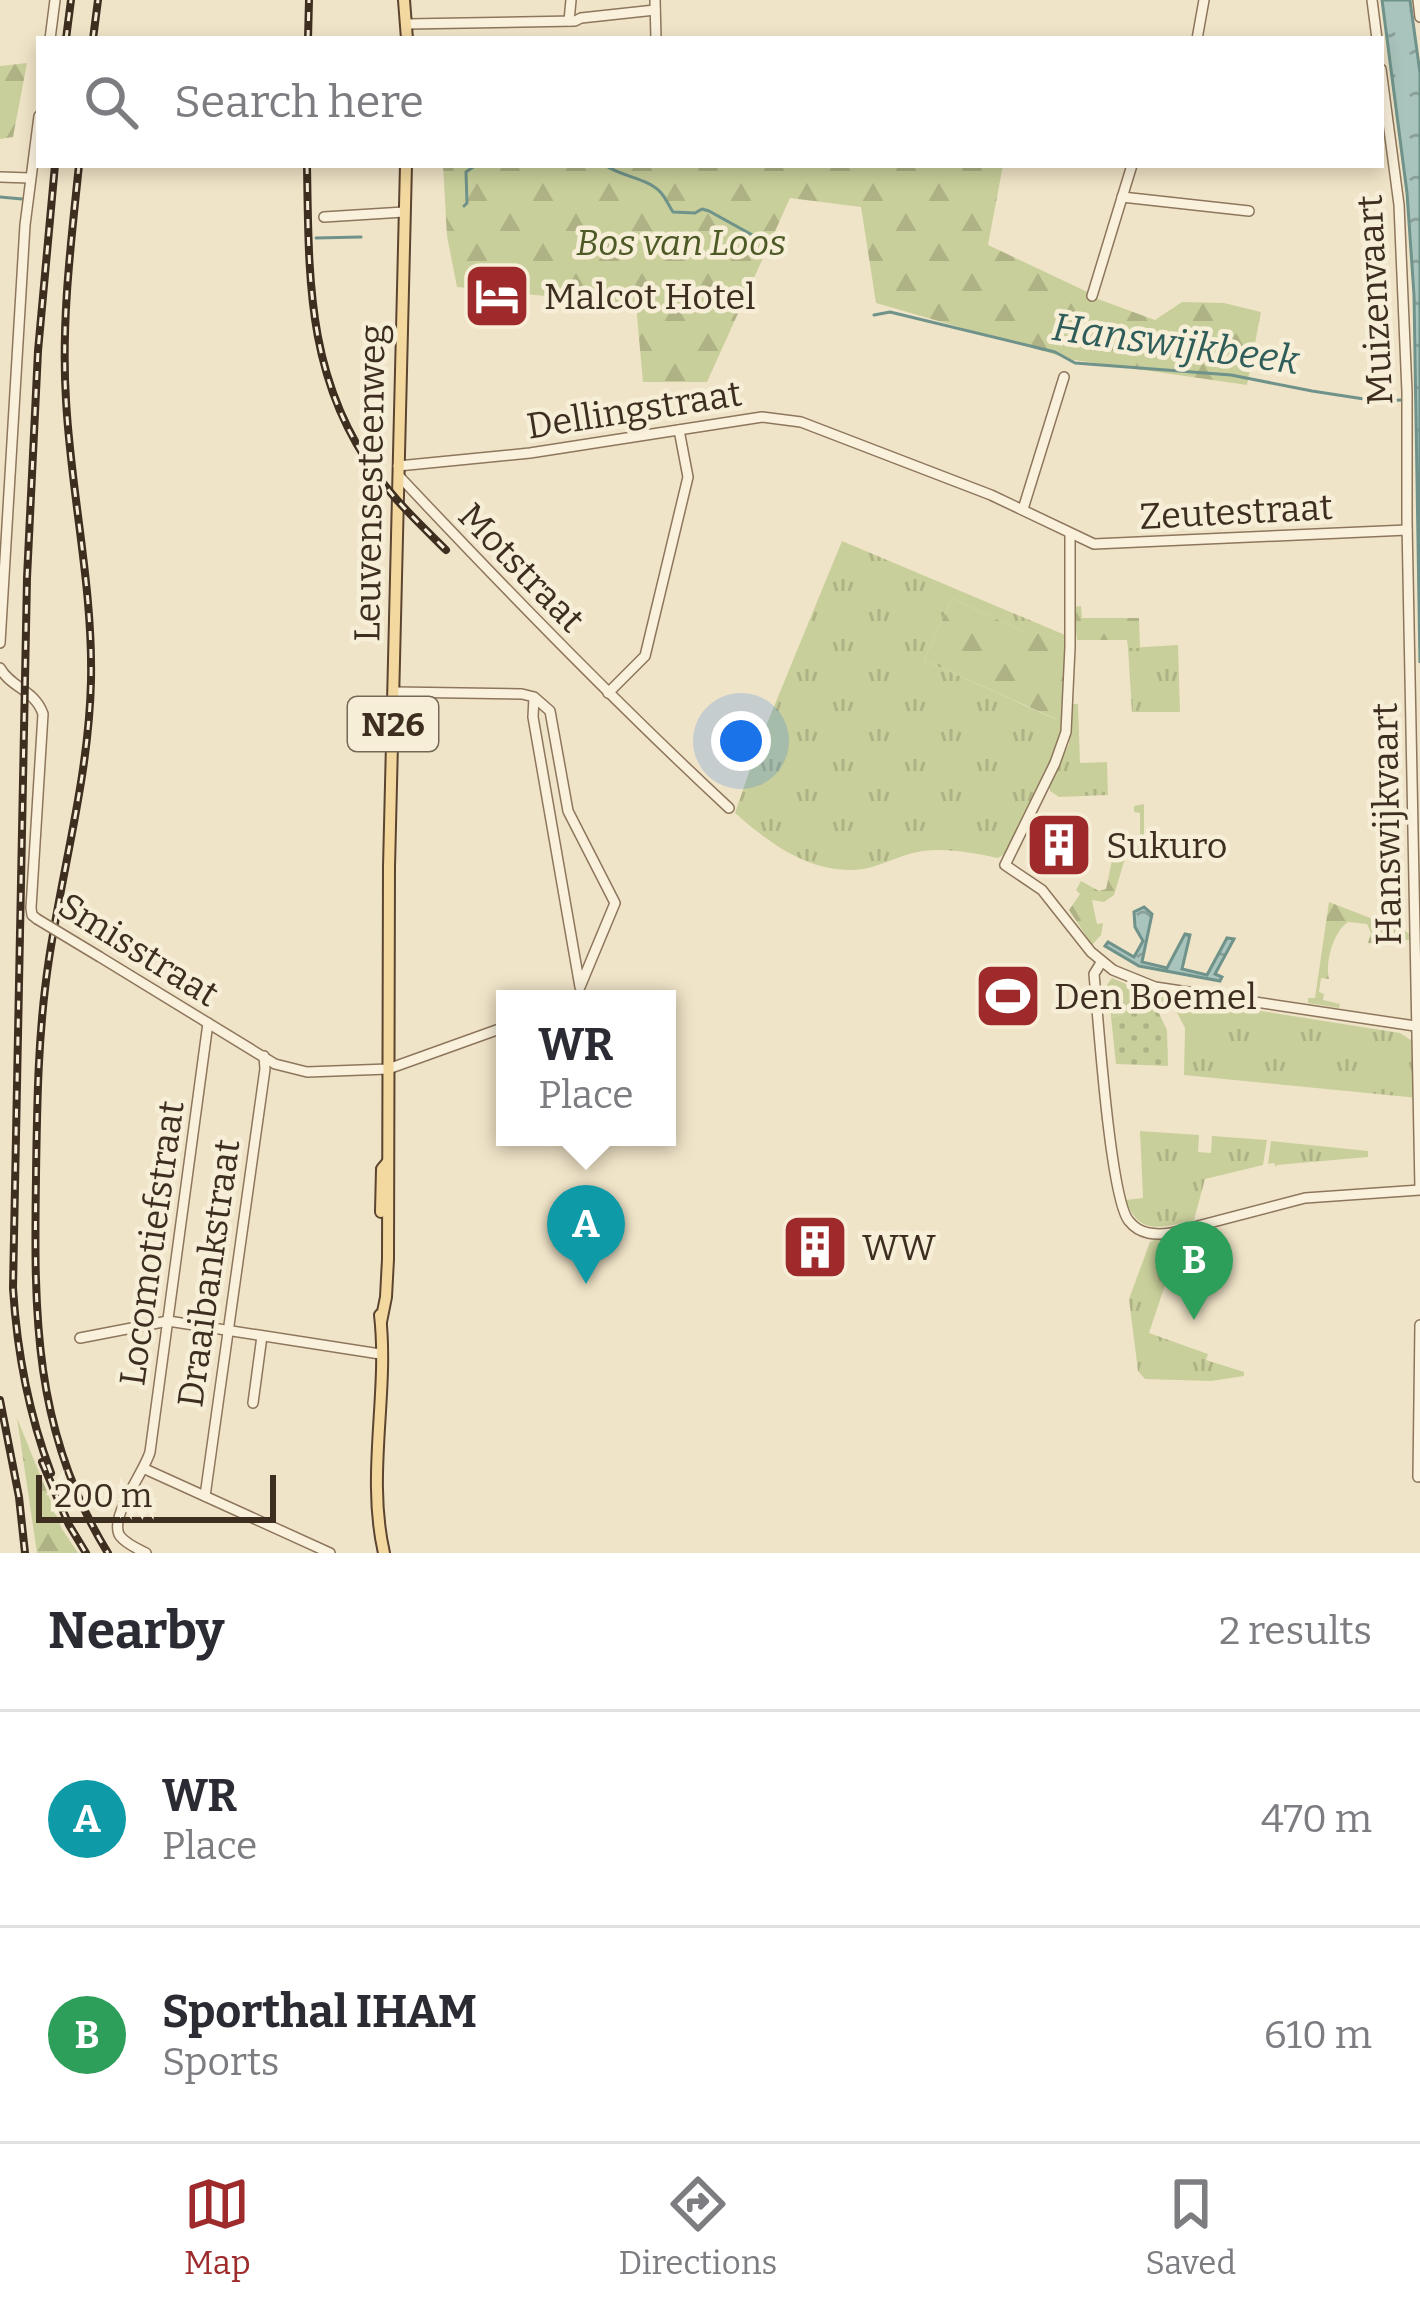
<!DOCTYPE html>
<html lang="en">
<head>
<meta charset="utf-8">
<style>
	:root { --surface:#fff; --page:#f2f2f3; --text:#2b2b33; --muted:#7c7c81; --line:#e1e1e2; --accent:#9e2a2b }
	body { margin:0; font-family:Bitter,serif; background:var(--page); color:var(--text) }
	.scale { position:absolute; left:36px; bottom:30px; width:240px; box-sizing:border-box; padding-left:12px; border:6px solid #3d2e20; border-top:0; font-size:33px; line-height:42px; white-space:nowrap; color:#3d2e20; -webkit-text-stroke:9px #f7eed8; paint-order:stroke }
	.you { position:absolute; left:741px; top:741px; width:42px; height:42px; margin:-30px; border:9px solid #fff; border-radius:50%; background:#1a73e8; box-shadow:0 0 0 18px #1a73e833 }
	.badge { display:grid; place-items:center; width:78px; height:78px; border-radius:50%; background:var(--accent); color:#fff; font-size:39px; font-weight:700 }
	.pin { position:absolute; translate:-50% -99px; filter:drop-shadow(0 3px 6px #0008) }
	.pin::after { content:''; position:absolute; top:63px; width:42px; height:36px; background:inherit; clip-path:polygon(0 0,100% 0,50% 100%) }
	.popup { position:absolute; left:496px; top:990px; width:180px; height:156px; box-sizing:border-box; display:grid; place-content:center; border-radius:0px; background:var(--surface); filter:drop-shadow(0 3px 9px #0005); font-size:39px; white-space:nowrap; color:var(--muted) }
	.popup b { font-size:45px; color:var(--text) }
	.popup::after { content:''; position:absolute; left:50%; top:100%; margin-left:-24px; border:24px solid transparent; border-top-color:var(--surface) }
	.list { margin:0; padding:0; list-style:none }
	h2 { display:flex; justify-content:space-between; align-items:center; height:156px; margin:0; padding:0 48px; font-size:51px }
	h2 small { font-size:39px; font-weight:400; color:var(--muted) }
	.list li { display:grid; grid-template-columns:78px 1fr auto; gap:36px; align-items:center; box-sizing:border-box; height:216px; padding:0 48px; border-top:3px solid var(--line) }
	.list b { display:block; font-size:45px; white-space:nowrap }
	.list p { margin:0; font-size:39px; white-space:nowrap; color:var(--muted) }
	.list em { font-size:39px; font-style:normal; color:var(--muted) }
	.icon { flex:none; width:66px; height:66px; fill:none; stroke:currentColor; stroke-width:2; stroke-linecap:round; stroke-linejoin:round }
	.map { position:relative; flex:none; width:1420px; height:1553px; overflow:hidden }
	.search { position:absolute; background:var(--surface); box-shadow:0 6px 18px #0003; left:36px; right:36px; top:36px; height:132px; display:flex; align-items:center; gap:30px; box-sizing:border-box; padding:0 42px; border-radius:0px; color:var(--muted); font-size:45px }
	.sheet { height:588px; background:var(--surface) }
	nav { display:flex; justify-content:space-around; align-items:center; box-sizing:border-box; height:168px; border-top:3px solid var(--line); background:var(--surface); font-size:33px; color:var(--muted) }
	nav a { display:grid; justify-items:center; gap:6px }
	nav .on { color:var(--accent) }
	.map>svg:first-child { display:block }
	.grass { fill:url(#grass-tufts) }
	.forest { fill:url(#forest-firs) }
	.garden { fill:url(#garden-dots) }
	.water { fill:url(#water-ripples); stroke:#6f938a; stroke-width:3 }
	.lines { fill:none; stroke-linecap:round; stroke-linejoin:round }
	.stream { stroke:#6f938a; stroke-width:3 }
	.minor-casing { stroke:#8d765c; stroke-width:12 }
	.major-casing { stroke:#5b4430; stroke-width:14 }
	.minor { stroke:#faf1dc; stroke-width:9 }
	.major { stroke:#f3d9a0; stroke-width:10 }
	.rail-casing { stroke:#3d2e20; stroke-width:8 }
	.rail { stroke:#f7eed8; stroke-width:3; stroke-dasharray:9; stroke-linecap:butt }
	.minor-bridge-casing { stroke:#8d765c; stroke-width:12; stroke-linecap:butt }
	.minor-bridge { stroke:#faf1dc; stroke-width:9 }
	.labels { text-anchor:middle; stroke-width:9; stroke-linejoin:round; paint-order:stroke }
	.shield { fill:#f7eed8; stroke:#756857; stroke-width:3 }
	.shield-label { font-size:33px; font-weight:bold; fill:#3d2e20 }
	.park-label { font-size:36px; font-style:italic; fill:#4d5a26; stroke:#f7eed8 }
	.poi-label { font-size:36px; fill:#3d2e20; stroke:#f7eed8; text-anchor:start }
	.street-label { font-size:36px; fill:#3d2e20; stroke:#f7eed8 }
	.water-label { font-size:39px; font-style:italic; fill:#2f5d5a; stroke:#f7eed8 }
</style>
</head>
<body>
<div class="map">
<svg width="1420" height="1553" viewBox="0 0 1420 1553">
	<defs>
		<pattern id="grass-tufts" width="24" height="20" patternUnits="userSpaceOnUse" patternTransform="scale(3)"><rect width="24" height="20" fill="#c9cf9b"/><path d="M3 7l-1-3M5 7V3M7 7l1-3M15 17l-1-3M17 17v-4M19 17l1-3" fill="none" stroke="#aeb285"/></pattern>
		<pattern id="forest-firs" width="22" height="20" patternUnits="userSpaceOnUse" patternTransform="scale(3)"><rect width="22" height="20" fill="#c9cf9b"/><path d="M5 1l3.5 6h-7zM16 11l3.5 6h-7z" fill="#aeb285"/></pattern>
		<pattern id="garden-dots" width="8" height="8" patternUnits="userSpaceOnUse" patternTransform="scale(3)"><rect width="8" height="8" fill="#c9cf9b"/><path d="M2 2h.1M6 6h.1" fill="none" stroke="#aeb285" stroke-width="1.8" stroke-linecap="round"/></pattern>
		<pattern id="water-ripples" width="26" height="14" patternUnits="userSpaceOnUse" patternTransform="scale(3)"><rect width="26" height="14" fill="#a9c4bc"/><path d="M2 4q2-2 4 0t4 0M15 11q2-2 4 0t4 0" fill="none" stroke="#8ba098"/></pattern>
	</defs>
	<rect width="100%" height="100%" fill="#f0e4c8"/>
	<!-- grass -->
	<g class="grass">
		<path d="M842 541 1065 635V640L1035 632H1023L952 598 924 660 1055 719 1064 713C1058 764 1029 808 1006 853L998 858C973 853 949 848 923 851 899 854 874 871 851 870 805 870 768 842 735 813L759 743Z"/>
		<polygon points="1178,645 1180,712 1132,712 1128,648"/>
		<polygon points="1072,704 1078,704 1080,763 1107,762 1108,795 1059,797 1050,791 1049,785 1069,744"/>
		<polygon points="1112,978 1147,993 1400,1033 1414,1042 1418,1098 1184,1075 1185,1028 1170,999 1155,1005 1122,1005 1123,1015 1111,1017 1107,985"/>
		<path d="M1140 1131 1199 1135 1198 1152 1211 1153 1212 1136 1267 1140 1263 1165 1205 1179 1194 1220C1162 1227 1139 1237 1126 1200L1143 1198Z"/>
		<polygon points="1271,1141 1368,1151 1368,1157 1277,1165 1276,1167 1274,1163 1268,1164"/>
		<polygon points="1198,1231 1200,1234 1185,1289 1166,1282 1149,1333 1208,1354 1206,1360 1244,1372 1244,1376 1211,1381 1145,1379 1138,1371 1129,1299 1150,1242 1158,1238"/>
	</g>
	<!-- forest -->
	<g class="forest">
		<polygon points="27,63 13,137 0,139 0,66"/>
		<polygon points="443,165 1003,165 988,245 1096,296 1095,298 1155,320 1182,302 1224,303 1261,312 1247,385 1074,360 876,303 861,207 790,198 707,382 643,382 636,305 457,287 447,236"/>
		<polygon points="952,598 1023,632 1035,632 1065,640 1064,713 1056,719 924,660"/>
		<polygon points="1081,606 1082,618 1139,618 1140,648 1128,648 1127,640 1077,640 1073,607"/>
		<path d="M1144 804V855L1127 852 1114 895 1104 902 1092 900 1097 924 1103 923 1101 935 1092 945 1069 910 1080 894 1076 890 1081 881 1099 891 1106 889C1113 863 1108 845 1140 844V813L1134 812V806Z"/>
		<path d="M1329 902 1409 933V940L1387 938 1380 944 1368 943 1371 933 1367 924 1348 922C1333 932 1325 963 1329 979L1321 978 1319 992 1324 994 1323 1000 1340 1004 1339 1008 1308 1003V998H1315Z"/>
		<polygon points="17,1418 62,1529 78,1553 37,1553"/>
	</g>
	<!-- garden -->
	<polygon class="garden" points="1121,1005 1155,1005 1167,1030 1168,1066 1116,1064 1111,1017 1123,1015"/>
	<!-- water -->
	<g class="water">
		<polygon points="1382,0 1410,0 1420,73 1420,663 1414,295 1407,193"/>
		<polygon points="1144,907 1152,914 1142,962 1167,968 1185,934 1190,935 1182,969 1207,975 1227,938 1234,939 1215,974 1222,977 1220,981 1139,966 1105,946 1108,942 1134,957 1143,941 1135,927 1134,912"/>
	</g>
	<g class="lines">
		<!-- stream -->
		<g class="stream">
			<path d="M605 165C621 177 650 178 662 194 666 199 669 206 673 212L695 213 702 209 709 211 774 247"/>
			<polyline points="0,197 22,199"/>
			<polyline points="464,206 467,203 466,172 476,165"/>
			<polyline points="316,238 361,237"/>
			<polyline points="874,315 890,312 1055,352 1075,363 1231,375 1312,391 1377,401 1402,400"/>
		</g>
		<!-- minor casing -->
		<g class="minor-casing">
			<g id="minor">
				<polyline points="655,0 656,39"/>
				<polyline points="1372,0 1377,39"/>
				<polyline points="1418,0 1420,17"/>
				<polyline points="569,21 571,0"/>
				<polyline points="407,24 575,21 581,18 655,10"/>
				<polyline points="50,39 55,0"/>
				<polyline points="1197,39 1204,0"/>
				<polyline points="1381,69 1399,205 1407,392 1407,523 1420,1189"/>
				<polyline points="0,177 30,178"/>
				<polyline points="1122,197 1249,211"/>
				<polyline points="324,217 404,212"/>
				<polyline points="1092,296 1132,165"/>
				<polyline points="398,466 530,453 762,417 801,422 991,495 1094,544 1407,530"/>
				<path d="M399 476C506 590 615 702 729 808"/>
				<polyline points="1023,509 1064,377"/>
				<polyline points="1070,534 1070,647 1066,732 1055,763 1005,865 1042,890 1091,952 1113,970 1155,987 1415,1026"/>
				<polyline points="0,643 25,225 39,116"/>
				<path d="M0 668C11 688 35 690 43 714L31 908 32 915 37 919"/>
				<polyline points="395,692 522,694 534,697 533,717 580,987 615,903 568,811 550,711 534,697"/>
				<polyline points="608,693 645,656 688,477 679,430"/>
				<polyline points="100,957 275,1064 307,1072 388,1069 505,1027"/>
				<path d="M1102 961 1094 974C1098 1015 1110 1199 1129 1221 1140 1235 1156 1235 1171 1233L1305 1198 1420 1190"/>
				<polyline points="80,1338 168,1321 380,1354"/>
				<polyline points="253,1403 262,1336"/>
				<polyline points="145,1469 330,1553"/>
				<polyline points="1418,1477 1420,1325"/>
				<polyline points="205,1496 265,1069 264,1056"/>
				<path d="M146 1553C138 1549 126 1544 120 1536 108 1518 144 1473 150 1452L208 1023"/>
			</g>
		</g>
		<!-- major casing -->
		<g class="major-casing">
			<g id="major">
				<polyline points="404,0 407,39"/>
				<polyline points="381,1212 382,1169 387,1163"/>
				<path d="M380 1315C389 1393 366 1475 384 1553"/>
				<polyline points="381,1322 386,1297 388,1259 389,867 406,165"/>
			</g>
		</g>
		<!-- minor -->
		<use href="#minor" class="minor"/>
		<!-- major -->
		<use href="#major" class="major"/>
		<!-- rail casing -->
		<g class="rail-casing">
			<g id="rail">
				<polyline points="66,39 71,0"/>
				<polyline points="93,39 98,0"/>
				<polyline points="308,39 309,0"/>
				<path d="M79 165C71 243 61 322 66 400 71 494 93 586 91 681 89 774 63 866 49 959 38 1031 37 1103 36 1176 34 1313 33 1432 108 1553"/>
				<path d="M307 165C309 277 306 380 377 475 397 503 422 526 446 550"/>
				<polyline points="0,1400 19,1497 25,1553"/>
				<polyline points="42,1462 69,1525 86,1553"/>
				<path d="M51 1473C28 1412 17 1353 13 1288L27 578 38 351 55 165"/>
			</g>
		</g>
		<!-- rail -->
		<use href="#rail" class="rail"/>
		<!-- minor-bridge casing -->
		<g class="minor-bridge-casing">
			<polyline id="minor-bridge" points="37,919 100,957"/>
		</g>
		<!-- minor-bridge -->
		<use href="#minor-bridge" class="minor-bridge"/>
	</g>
	<!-- icons -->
	<defs>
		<g id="hotel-square" transform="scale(3.45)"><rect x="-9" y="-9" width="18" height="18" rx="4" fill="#9e2a2b" stroke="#f7eed8"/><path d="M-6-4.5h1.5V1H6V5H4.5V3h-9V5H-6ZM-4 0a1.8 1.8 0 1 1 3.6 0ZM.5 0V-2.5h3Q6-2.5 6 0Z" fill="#fff"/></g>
		<g id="building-square" transform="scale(3.45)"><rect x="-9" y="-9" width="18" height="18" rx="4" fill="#9e2a2b" stroke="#f7eed8"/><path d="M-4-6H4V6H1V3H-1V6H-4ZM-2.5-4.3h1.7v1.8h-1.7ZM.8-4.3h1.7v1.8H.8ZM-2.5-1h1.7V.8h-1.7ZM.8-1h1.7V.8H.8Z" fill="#fff"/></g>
		<g id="stadium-square" transform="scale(3.45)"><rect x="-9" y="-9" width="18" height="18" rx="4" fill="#9e2a2b" stroke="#f7eed8"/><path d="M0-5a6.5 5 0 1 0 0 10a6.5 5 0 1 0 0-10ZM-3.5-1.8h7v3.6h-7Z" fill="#fff"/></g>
	</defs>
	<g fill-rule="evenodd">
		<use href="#hotel-square" x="497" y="296"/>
		<use href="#building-square" x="1059" y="845"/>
		<use href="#stadium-square" x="1008" y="996"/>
		<use href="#building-square" x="815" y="1247"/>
	</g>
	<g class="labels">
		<!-- shield labels -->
		<rect class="shield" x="348" y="697" width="90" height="54" rx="9"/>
		<g class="shield-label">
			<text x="393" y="736">N26</text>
		</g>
		<!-- park labels -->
		<g class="park-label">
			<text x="681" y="255">Bos van Loos</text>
		</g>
		<!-- poi labels -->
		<g class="poi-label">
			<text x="544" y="309">Malcot Hotel</text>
			<text x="1106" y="858">Sukuro</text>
			<text x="1054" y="1009">Den Boemel</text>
			<text x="862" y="1260">WW</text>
		</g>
		<!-- street labels -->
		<g class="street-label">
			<text transform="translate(1374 300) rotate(-93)" y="13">Muizenvaart</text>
			<text transform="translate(634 409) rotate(-9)" y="13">Dellingstraat</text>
			<text transform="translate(369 483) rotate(-89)" y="13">Leuvensesteenweg</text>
			<text transform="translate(1236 511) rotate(-3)" y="13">Zeutestraat</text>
			<text transform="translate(522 567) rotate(46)" y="13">Motstraat</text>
			<text transform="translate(1386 824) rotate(-91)" y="13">Hanswijkvaart</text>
			<text transform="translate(139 949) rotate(32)" y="13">Smisstraat</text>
			<text transform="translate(151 1243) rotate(-82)" y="13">Locomotiefstraat</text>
			<text transform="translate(208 1273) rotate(-82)" y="13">Draaibankstraat</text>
		</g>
		<!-- water labels -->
		<g class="water-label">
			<text transform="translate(1176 343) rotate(8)" y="14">Hanswijkbeek</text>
		</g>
	</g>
</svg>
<div class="scale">200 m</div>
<div class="you"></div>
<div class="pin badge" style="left:586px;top:1284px;background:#0f9aa8">A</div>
<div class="popup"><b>WR</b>Place</div>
<div class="pin badge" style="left:1194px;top:1320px;background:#2e9e5b">B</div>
<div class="search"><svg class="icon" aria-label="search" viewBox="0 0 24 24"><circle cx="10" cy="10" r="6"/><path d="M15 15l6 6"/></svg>Search here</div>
</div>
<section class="sheet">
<h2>Nearby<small>2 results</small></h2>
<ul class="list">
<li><span class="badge" style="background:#0f9aa8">A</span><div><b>WR</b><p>Place</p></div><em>470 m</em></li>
<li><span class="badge" style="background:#2e9e5b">B</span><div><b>Sporthal IHAM</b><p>Sports</p></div><em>610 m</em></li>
</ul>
</section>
<nav>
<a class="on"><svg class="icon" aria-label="map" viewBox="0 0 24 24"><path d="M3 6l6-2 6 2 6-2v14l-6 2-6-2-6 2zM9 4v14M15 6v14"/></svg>Map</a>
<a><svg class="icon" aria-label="directions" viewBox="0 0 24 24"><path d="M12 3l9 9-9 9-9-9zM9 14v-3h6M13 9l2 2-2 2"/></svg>Directions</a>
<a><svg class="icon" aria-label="saved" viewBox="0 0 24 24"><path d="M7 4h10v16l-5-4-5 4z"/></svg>Saved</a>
</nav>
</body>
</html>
